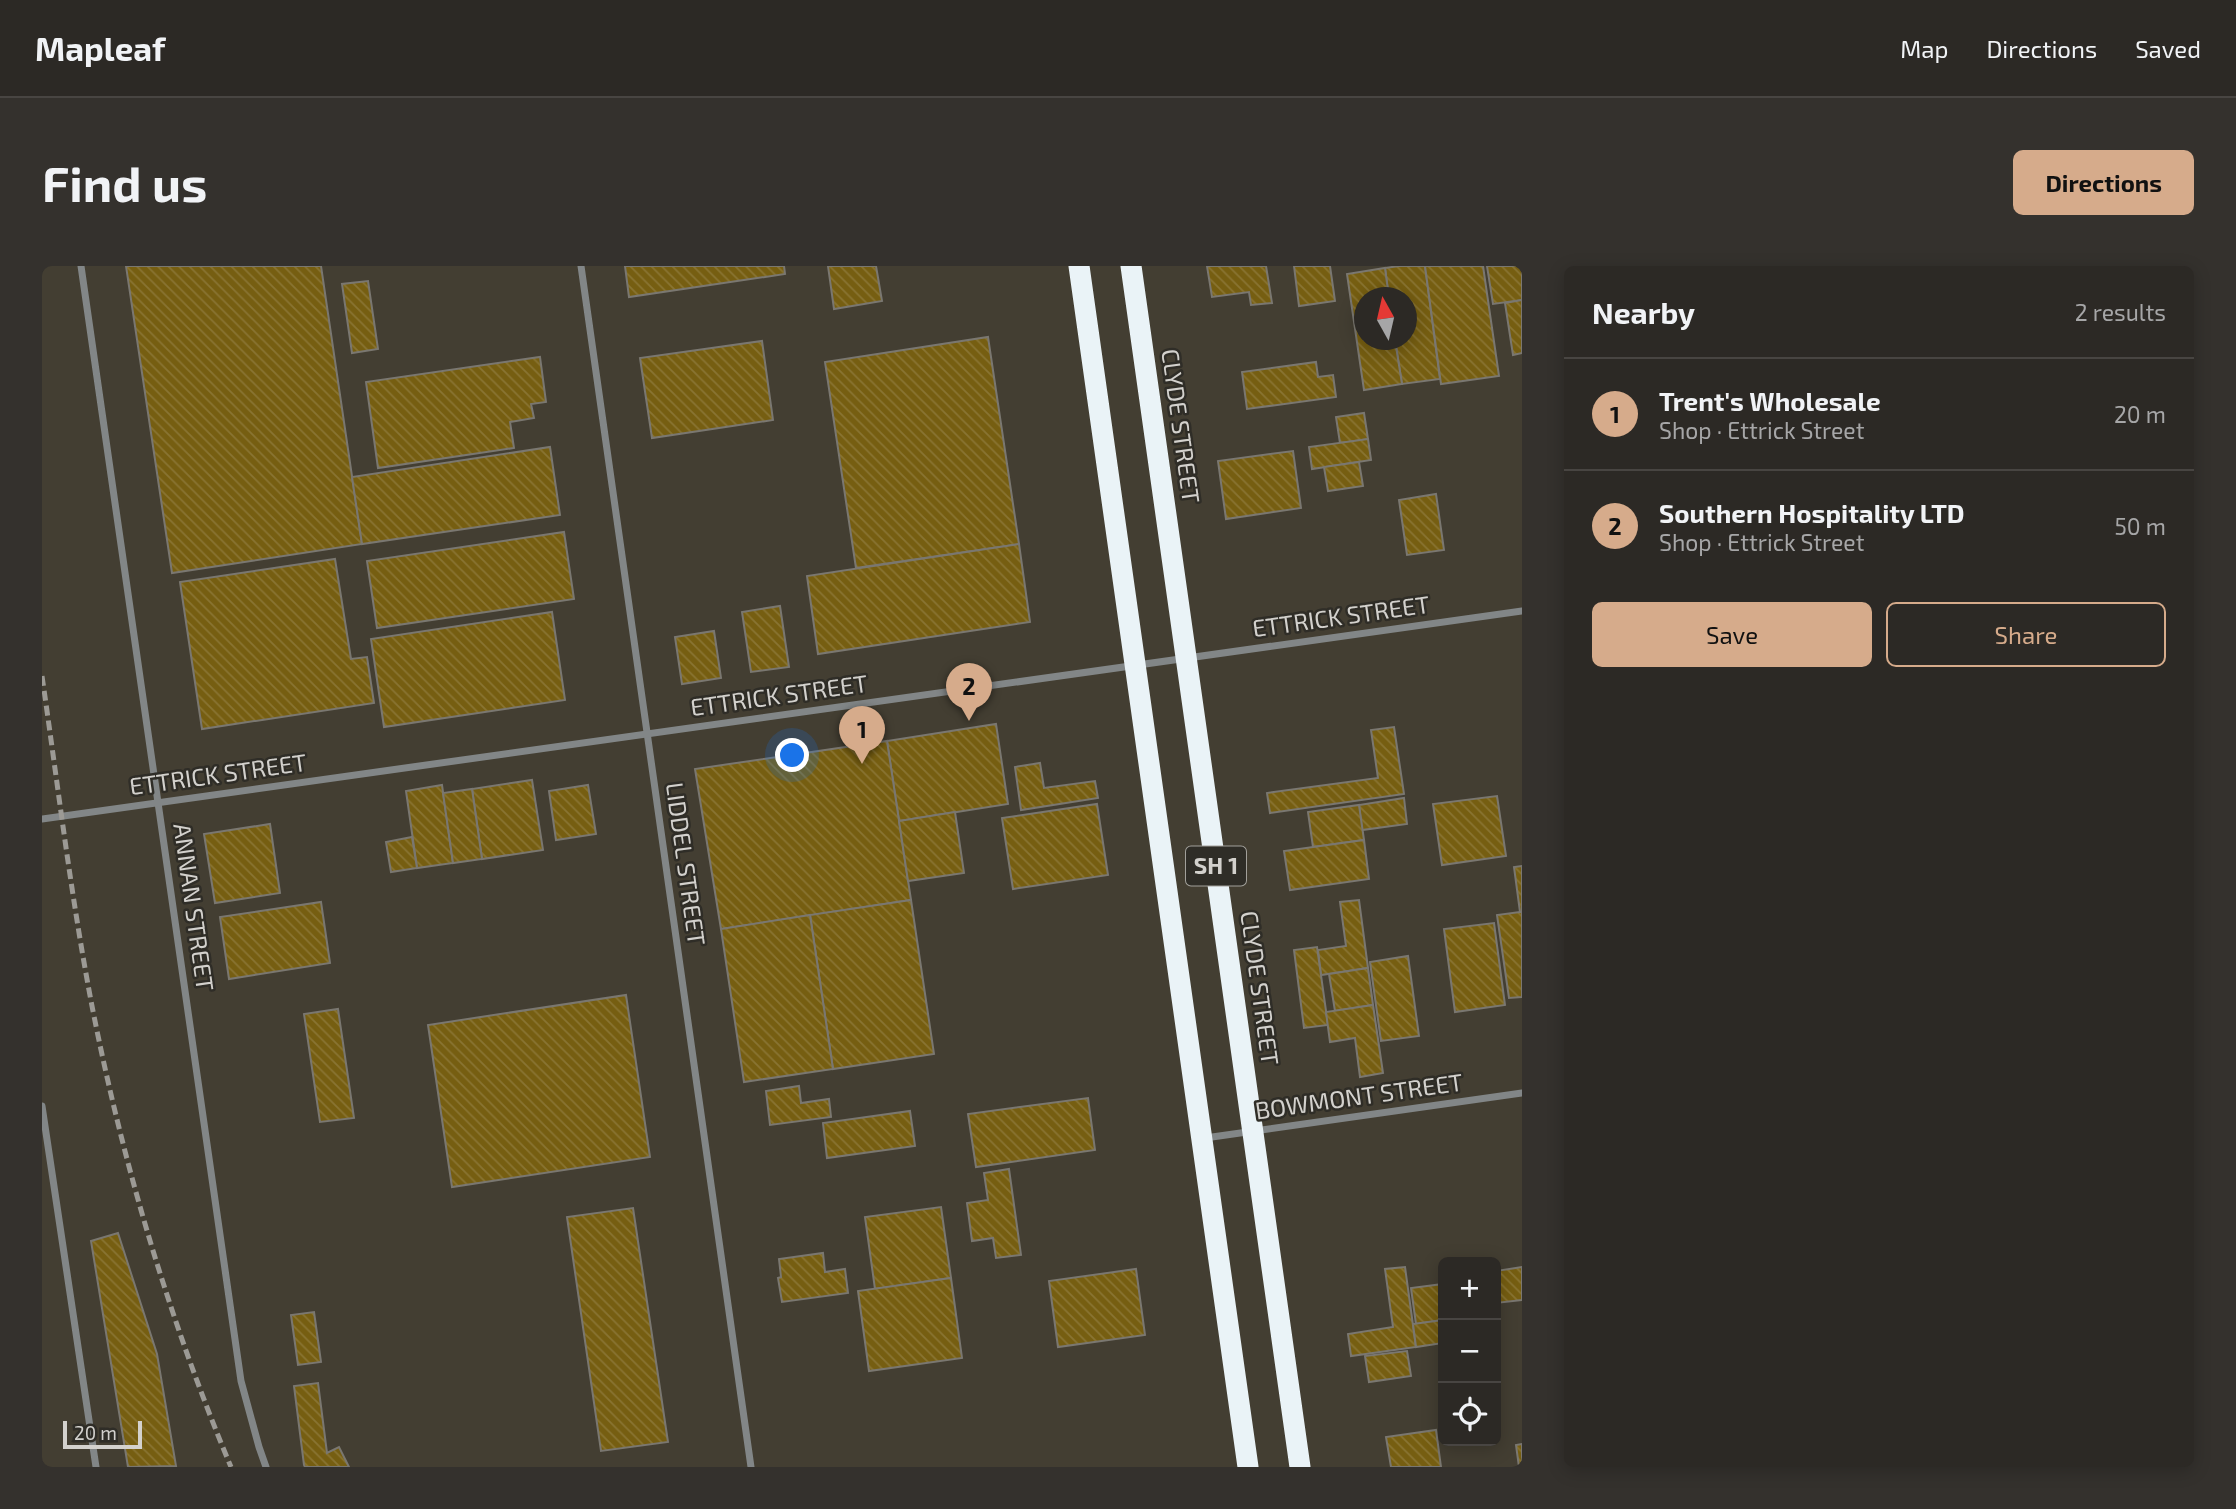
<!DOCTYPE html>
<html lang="en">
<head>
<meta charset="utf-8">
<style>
	:root { --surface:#2c2925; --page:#34312d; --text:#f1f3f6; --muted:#a6a6a7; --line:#484542; --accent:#d6ab8b }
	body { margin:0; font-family:"Exo 2",sans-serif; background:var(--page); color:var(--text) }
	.controls { position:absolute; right:21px; bottom:21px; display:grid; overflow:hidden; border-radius:10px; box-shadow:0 4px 18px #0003 }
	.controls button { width:63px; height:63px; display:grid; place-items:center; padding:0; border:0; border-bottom:2px solid var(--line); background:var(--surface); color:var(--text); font:35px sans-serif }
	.compass { position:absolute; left:1312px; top:21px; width:63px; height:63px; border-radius:50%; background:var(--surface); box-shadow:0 4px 18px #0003; rotate:352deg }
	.scale { position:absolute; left:21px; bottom:18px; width:79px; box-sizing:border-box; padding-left:7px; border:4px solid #d3d1cd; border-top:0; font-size:19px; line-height:24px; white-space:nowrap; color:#d3d1cd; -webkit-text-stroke:5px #2f2d27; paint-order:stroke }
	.you { position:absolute; left:751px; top:490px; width:24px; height:24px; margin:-18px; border:5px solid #fff; border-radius:50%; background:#1a73e8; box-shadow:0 0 0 10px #1a73e833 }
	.badge { display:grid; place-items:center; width:46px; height:46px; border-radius:50%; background:var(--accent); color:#111; font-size:23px; font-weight:700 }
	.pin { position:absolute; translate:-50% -58px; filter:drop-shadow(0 2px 4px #0008) }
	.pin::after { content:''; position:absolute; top:37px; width:24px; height:21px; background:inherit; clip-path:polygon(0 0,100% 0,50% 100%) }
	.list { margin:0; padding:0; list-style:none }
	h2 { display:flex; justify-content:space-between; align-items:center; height:91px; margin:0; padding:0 28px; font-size:30px }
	h2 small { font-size:23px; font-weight:400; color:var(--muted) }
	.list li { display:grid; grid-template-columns:46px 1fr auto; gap:21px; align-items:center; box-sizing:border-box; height:112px; padding:0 28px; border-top:2px solid var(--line) }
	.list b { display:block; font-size:26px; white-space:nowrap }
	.list p { margin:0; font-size:23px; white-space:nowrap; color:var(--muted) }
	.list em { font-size:23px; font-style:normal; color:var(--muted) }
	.actions { display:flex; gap:14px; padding:21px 28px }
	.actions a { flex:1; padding:16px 0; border:2px solid var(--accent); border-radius:10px; text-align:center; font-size:24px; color:var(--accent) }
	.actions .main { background:var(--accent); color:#111 }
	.icon { flex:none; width:38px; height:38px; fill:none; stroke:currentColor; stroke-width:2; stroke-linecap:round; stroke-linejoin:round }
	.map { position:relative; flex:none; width:1480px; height:1201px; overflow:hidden; border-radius:10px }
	header { display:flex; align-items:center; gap:42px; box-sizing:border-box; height:98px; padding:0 35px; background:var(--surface); border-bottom:2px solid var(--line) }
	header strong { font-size:33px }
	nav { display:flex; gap:38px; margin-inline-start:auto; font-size:24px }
	.intro { display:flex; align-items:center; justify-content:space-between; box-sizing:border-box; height:168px; padding:0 42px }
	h1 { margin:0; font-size:49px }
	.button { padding:18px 32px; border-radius:10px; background:var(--accent); color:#111; font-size:24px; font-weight:700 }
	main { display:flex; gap:42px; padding:0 42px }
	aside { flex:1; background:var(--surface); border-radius:10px; box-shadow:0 4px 18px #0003 }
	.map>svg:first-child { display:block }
	.built { fill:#433e32; fill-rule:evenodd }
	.building { fill:url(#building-back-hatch); stroke:#7a7770; stroke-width:2 }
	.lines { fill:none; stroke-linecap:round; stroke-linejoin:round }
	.street { stroke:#828687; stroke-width:7 }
	.highway { stroke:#eaf3f7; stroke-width:21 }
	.rail { stroke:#9c9a95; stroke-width:5; stroke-dasharray:10 5; stroke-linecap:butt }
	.labels { text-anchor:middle; stroke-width:5; stroke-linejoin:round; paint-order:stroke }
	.shield { fill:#2f2d27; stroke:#a2a09b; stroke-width:2 }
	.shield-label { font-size:23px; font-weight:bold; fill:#d3d1cd }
	.street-label { font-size:24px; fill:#d3d1cd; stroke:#2f2d27 }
</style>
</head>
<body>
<header>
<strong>Mapleaf</strong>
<nav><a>Map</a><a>Directions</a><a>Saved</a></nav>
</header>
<div class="intro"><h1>Find us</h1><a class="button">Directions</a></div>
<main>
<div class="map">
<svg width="1480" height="1201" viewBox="0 0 1480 1201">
	<defs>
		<pattern id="building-back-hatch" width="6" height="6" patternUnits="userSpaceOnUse" patternTransform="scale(1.75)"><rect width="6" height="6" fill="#765e11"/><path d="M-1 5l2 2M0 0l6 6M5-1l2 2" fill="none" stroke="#897432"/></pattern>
	</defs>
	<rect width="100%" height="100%" fill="#3a3731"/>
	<!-- built -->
	<path class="built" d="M0 0H1480V1201H0ZM1322 32H1364V74H1322ZM1401 996H1454V1175H1401Z"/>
	<!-- building -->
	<g class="building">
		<polygon points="84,0 279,0 320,278 130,307"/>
		<polygon points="583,0 742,0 743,8 587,31"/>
		<polygon points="786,0 834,0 840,35 792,43"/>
		<polygon points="1165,0 1224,0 1230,37 1209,39 1207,26 1170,31"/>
		<polygon points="1252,0 1288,0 1293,35 1257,40"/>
		<polygon points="1357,0 1383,0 1398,113 1360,118 1353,74 1364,74 1364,32 1347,32 1343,2"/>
		<polygon points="1383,0 1441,0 1457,110 1399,118"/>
		<polygon points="1445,0 1480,0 1480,34 1451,38"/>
		<polygon points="1343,2 1347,32 1322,32 1322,74 1353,74 1360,118 1322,124 1305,8"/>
		<polygon points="326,15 336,83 310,87 300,18"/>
		<polygon points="1480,34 1480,87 1471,89 1463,37"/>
		<polygon points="946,71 977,278 814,302 783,96"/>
		<polygon points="720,75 731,154 610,172 598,92"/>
		<polygon points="498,91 504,136 489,138 492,152 468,156 472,182 336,202 324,116"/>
		<polygon points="1274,96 1276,111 1291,109 1294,131 1205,143 1200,106"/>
		<polygon points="1322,147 1326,173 1298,177 1294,151"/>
		<polygon points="1326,173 1329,194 1270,203 1267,181"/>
		<polygon points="508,181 518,249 320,278 310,211"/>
		<polygon points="1251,185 1259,242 1184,253 1176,195"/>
		<polygon points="1317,196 1321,220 1286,225 1282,201"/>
		<polygon points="1394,228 1402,284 1365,289 1357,234"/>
		<polygon points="522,266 532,333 335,362 325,295"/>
		<polygon points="977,278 988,356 776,388 765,310"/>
		<polygon points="293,293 309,393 325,391 332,437 160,463 138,316"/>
		<polygon points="738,340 747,401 709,406 700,346"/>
		<polygon points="510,346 523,434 342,461 329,373"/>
		<polygon points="672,365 679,412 640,418 633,371"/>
		<polygon points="954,458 966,538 857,555 845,475"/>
		<polygon points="1352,461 1362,528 1228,547 1225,527 1336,512 1329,464"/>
		<polygon points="845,475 869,634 679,663 653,503"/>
		<polygon points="998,497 1002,522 1053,515 1056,532 979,544 973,501"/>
		<polygon points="490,514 501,584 440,593 430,523"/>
		<polygon points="400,519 411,597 375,602 364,525"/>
		<polygon points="546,519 554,568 514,574 507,525"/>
		<polygon points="430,523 440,593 411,597 401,527"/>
		<polygon points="1455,530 1464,590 1400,599 1391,538"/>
		<polygon points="1362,532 1365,558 1320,564 1317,539"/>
		<polygon points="1055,538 1066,609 971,623 960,552"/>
		<polygon points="1317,539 1322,574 1271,581 1266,546"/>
		<polygon points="913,546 922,607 866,615 857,555"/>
		<polygon points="228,558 238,627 173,637 162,568"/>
		<polygon points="370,571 375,602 349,606 344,576"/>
		<polygon points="1322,574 1327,613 1248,624 1242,585"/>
		<polygon points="1480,600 1480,646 1478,646 1472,601"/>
		<polygon points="869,634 892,788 791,803 768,649"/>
		<polygon points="1317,634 1326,702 1279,709 1276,684 1304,680 1298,636"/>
		<polygon points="279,636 288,697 187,713 178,651"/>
		<polygon points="1478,646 1480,646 1480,731 1467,732 1455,649"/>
		<polygon points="768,649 791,803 702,816 679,663"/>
		<polygon points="1452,657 1463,739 1413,746 1402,663"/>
		<polygon points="1275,681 1286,759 1262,762 1252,684"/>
		<polygon points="1366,690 1377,770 1339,775 1328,696"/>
		<polygon points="1326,702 1331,739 1293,745 1287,708"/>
		<polygon points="584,729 608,891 410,921 386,759"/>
		<polygon points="1331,739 1341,807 1318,811 1313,772 1288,776 1284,746"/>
		<polygon points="296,743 312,852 278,856 262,748"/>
		<polygon points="757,820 759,837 787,833 789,851 728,859 724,825"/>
		<polygon points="1046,832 1053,884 934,901 926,848"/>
		<polygon points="868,845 873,880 785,892 781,857"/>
		<polygon points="967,903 979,989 954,992 951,972 930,975 925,937 946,934 942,907"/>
		<polygon points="899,941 909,1012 833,1023 823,951"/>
		<polygon points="591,942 626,1176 559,1185 525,951"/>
		<polygon points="76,967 115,1088 134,1200 86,1201 49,975"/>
		<polygon points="781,987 783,1006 803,1003 806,1027 740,1036 736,1012 739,1011 737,993"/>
		<polygon points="1363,1001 1374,1081 1309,1090 1306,1068 1351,1061 1343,1003"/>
		<polygon points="1480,1001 1480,1034 1454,1037 1454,1005"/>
		<polygon points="1094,1003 1103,1069 1016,1081 1007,1015"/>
		<polygon points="909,1012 920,1092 827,1105 816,1025"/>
		<polygon points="1401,1018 1401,1054 1374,1058 1369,1022"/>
		<polygon points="272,1046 279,1096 256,1099 249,1049"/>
		<polygon points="1401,1054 1401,1077 1374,1081 1371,1058"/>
		<polygon points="1365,1085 1369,1110 1327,1116 1323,1090"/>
		<polygon points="276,1117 285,1187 297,1181 307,1201 263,1201 262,1199 252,1120"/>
		<polygon points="1394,1164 1399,1201 1349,1201 1344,1171"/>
		<polygon points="1480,1178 1480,1201 1477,1201 1474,1179"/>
	</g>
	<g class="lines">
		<!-- street -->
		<g class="street">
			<polyline points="39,0 199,1115 217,1181 224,1201"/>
			<polyline points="539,0 709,1201"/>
			<polyline points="0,553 1480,345"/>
			<polyline points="0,840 54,1201"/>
			<polyline points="1163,872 1480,827"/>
		</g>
		<!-- highway -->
		<g class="highway">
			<polyline points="1037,0 1206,1201"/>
			<polyline points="1089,0 1258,1201"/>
		</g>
		<!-- rail -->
		<path class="rail" d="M0 410C16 520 29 631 50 740 81 898 127 1053 189 1201"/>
	</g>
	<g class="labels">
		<!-- shield labels -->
		<rect class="shield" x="1144" y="580.5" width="60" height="39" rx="5"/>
		<g class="shield-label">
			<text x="1174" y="608">SH 1</text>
		</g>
		<!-- street labels -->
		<g class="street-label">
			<text transform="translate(1138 160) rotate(82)" y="8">CLYDE STREET</text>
			<text transform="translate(1299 351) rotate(-8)" y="8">ETTRICK STREET</text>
			<text transform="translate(737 430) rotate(-8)" y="8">ETTRICK STREET</text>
			<text transform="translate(176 509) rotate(-8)" y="8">ETTRICK STREET</text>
			<text transform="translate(643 598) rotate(82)" y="8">LIDDEL STREET</text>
			<text transform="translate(151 641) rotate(82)" y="8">ANNAN STREET</text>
			<text transform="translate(1217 722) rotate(82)" y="8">CLYDE STREET</text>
			<text transform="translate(1317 831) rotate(-8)" y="8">BOWMONT STREET</text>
		</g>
	</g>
</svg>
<div class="controls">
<button>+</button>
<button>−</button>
<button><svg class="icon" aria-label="locate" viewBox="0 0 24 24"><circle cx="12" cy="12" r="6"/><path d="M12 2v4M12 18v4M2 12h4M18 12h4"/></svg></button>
</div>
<svg class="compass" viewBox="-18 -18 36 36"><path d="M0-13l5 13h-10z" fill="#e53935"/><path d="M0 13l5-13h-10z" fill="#a6a6a7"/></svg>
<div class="scale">20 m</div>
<div class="you"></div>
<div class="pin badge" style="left:820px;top:498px">1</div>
<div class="pin badge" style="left:927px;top:455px">2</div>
</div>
<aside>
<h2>Nearby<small>2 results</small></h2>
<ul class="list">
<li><span class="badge">1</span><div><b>Trent's Wholesale</b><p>Shop · Ettrick Street</p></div><em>20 m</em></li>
<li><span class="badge">2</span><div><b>Southern Hospitality LTD</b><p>Shop · Ettrick Street</p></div><em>50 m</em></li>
</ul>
<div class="actions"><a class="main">Save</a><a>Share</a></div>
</aside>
</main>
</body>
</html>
